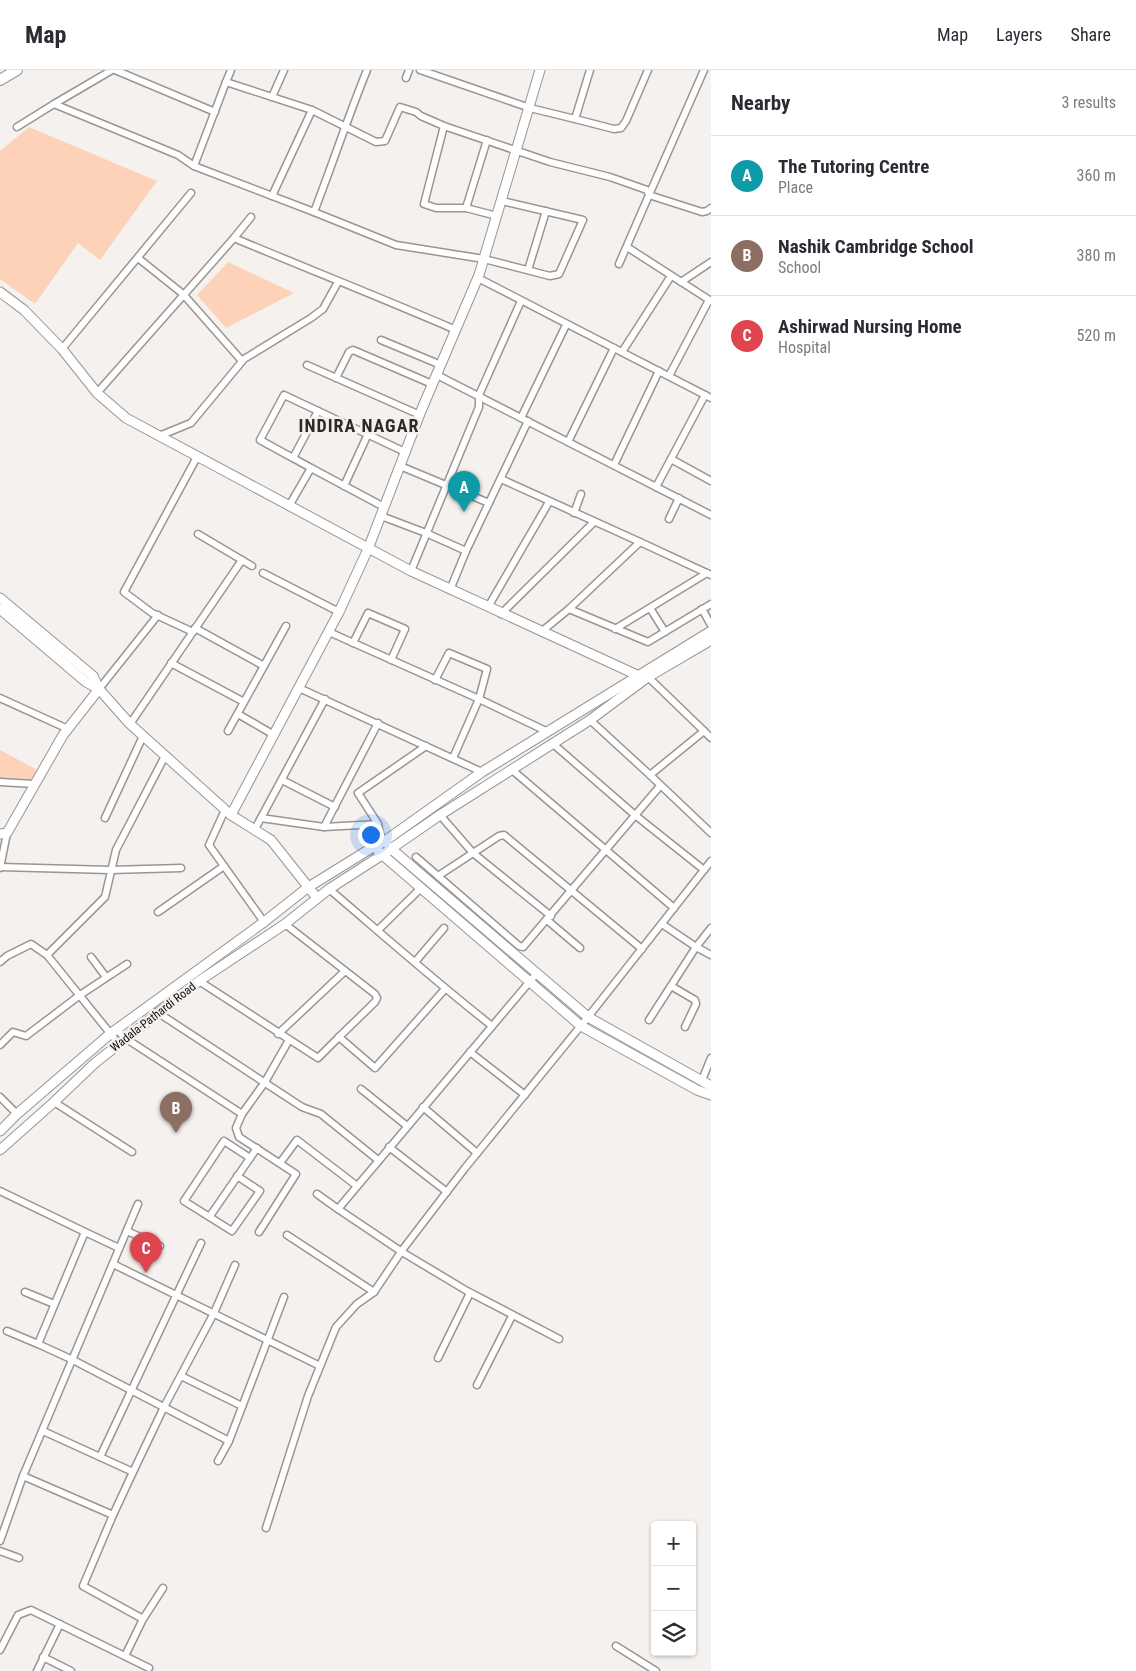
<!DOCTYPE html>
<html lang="en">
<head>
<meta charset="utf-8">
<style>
	:root { --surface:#fff; --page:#f2f2f3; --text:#2b2b33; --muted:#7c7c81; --line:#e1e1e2; --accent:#0f766e }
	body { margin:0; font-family:"Roboto Condensed",sans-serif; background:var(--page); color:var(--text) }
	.controls { position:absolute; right:15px; bottom:15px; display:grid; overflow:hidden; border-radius:5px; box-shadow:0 1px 4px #0004 }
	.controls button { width:45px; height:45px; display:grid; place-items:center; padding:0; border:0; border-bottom:1px solid var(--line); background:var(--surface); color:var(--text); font:25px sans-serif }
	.you { position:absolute; left:370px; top:764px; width:18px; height:18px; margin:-12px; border:4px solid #fff; border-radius:50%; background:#1a73e8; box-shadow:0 0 0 8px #1a73e833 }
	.badge { display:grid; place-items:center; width:32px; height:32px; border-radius:50%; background:var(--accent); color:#fff; font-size:16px; font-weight:700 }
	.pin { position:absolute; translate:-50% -41px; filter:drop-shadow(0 1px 2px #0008) }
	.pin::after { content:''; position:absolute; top:26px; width:18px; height:15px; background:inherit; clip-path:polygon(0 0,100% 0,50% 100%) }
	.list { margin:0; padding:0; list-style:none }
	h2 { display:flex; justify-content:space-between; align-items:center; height:65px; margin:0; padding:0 20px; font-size:21px }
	h2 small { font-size:16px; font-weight:400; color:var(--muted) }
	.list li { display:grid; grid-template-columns:32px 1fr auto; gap:15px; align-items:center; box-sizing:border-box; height:80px; padding:0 20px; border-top:1px solid var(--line) }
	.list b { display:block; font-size:19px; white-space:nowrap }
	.list p { margin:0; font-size:16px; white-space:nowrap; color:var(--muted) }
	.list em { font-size:16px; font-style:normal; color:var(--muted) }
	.icon { flex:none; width:28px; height:28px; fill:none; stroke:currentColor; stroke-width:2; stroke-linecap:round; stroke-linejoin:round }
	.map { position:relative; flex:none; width:711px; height:1601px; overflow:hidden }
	header { display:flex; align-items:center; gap:30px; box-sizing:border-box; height:70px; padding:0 25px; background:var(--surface); border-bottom:1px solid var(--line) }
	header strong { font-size:24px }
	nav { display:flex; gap:28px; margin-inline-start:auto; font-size:18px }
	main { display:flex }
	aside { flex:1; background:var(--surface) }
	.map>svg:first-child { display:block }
	.green { fill:#fed1b9 }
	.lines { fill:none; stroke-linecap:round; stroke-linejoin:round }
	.minor-casing { stroke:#999593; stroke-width:9 }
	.tertiary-casing { stroke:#999593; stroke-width:11 }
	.secondary-casing { stroke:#999593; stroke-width:11 }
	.primary-casing { stroke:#999593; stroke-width:12 }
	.minor { stroke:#fff; stroke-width:6 }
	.tertiary { stroke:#fff; stroke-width:9 }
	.secondary { stroke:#fff; stroke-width:9 }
	.primary { stroke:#fff; stroke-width:10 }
	.labels { text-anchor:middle; stroke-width:5; stroke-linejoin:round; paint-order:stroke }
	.street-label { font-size:12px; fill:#0e0d0c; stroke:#f5f1ef }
	.district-label { font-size:18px; font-weight:bold; letter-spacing:1px; fill:#2d2a29; stroke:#f5f1ef }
</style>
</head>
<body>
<header>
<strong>Map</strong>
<nav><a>Map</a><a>Layers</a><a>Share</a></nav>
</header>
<main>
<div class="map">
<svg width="711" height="1601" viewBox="0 0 711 1601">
	<rect width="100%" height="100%" fill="#f5f1ef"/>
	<!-- green -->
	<g class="green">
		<polygon points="29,57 157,111 100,190 78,173 35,234 0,209 0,81"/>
		<polygon points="228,192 294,223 226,258 197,225"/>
		<polygon points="0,680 41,702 34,714 0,712"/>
	</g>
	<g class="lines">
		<!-- minor casing -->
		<g class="minor-casing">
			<g id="minor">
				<polyline points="112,0 54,34 178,85 194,96"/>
				<polyline points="115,0 215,42"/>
				<path d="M367 0C348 47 332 95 314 142L396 175 484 189 550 206 559 204 583 150 502 131"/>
				<polyline points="420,0 530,38 575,49"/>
				<polyline points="590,0 575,49 614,59 621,58 626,51 648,0"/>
				<polyline points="704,0 649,125 702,142 707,141 711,138"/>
				<polyline points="406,8 409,0"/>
				<polyline points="226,12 231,0"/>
				<polyline points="272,27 284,0"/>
				<polyline points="444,56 424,134 436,138 466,138 497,146"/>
				<polyline points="17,57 54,34"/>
				<polyline points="272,126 312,40"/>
				<polyline points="466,138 487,70"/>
				<polyline points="314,142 194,96 226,12 312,40 376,72 385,71 400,37 416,42 421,46 444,56 550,92 610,107 647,120 649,125 619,194"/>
				<polyline points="234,168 251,147"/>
				<polyline points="627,177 711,231"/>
				<polyline points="138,188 183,224 242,291"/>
				<polyline points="528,200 546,141"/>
				<polyline points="478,208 711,328"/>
				<polyline points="681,212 711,192"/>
				<polyline points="381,270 441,295"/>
				<polyline points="62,279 191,123"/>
				<polyline points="622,282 671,206"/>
				<polyline points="307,295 420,345"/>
				<polyline points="437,305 711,445"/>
				<polyline points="669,306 709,230"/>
				<polyline points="336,308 349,282 353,280 432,314"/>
				<path d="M97 323 234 168C308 199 382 228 456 260"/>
				<polyline points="521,348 566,255"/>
				<polyline points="159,366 191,353 244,289 311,248 323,239 338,212"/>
				<polyline points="568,372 614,278"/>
				<polyline points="293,388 260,370 284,325 405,382"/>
				<polyline points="671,389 711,411"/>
				<polyline points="614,395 659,301"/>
				<polyline points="400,396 489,433"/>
				<polyline points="311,398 384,437"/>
				<polyline points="501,409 640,472 569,539 541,562"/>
				<polyline points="344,416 368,364"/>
				<polyline points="656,417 705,325"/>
				<polyline points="289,436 311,398 293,388 318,341"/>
				<polyline points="574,443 581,424"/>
				<polyline points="381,446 426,463 466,481"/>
				<polyline points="669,449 679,428"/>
				<polyline points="198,464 252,496"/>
				<polyline points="640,472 711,505"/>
				<polyline points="411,501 479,337 479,325 521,231"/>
				<polyline points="263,503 339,542"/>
				<polyline points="450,520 466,481 528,351"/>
				<polyline points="488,537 549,432"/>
				<polyline points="650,538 665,562"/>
				<polyline points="569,539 648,572 711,534"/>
				<polyline points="702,539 711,555"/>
				<polyline points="501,544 594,452"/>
				<polyline points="195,558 264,596"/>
				<polyline points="615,559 707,503"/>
				<polyline points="193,562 152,543 124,522 197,387"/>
				<polyline points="329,562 479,629 548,662"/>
				<polyline points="353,573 368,543 405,559 391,590"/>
				<polyline points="171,593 244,632"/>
				<polyline points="648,607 704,661"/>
				<polyline points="435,610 449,583 487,599 479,629 453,688"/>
				<polyline points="299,618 482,702"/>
				<polyline points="99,619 158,545"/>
				<polyline points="0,628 68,659"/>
				<polyline points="238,644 274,665"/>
				<polyline points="590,650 650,705"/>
				<polyline points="130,654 242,490"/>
				<polyline points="228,661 286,556"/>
				<polyline points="711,668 704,661 650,705 711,763"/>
				<polyline points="552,673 635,745 704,800"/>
				<polyline points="511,699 674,838"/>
				<polyline points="282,710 335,737"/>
				<polyline points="0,712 34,714"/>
				<polyline points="225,740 209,775 264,852"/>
				<polyline points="440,745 473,783 551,846"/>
				<polyline points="105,748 143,666"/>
				<polyline points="261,748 324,757 378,754 382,773"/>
				<polyline points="378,754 358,723 426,676"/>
				<polyline points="324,757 378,653"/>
				<polyline points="255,759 325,629"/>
				<polyline points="416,787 519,876 523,877 660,716"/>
				<polyline points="0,797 110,800 181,798"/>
				<polyline points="0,798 7,763"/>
				<polyline points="438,806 499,766 504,765 642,879"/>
				<path d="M329 819C383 865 436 912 492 956"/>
				<polyline points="158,842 224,796"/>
				<polyline points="547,850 580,878"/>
				<polyline points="285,854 375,924 377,928 375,932 339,967"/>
				<polyline points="662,854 696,877 711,858"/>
				<polyline points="378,860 421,818"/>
				<polyline points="47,885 105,827 116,780 165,686"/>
				<polyline points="91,887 106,907"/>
				<polyline points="0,892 7,886 31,874 47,885 118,973"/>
				<polyline points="415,892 444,858"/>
				<polyline points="537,903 338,1139 402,1182 467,1221 559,1269"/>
				<polyline points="199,911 318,988 339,967 375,998 445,919"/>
				<polyline points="671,916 695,930 696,934 685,957"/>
				<polyline points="157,942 302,1037 321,1044 378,1090"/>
				<polyline points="649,950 696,877 711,885"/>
				<polyline points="116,959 125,968 242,1044 236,1058 239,1067 296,1104 259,1162"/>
				<polyline points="278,964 345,901"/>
				<polyline points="0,975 13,962 26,966 80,925 127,894"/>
				<polyline points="470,982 525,1025"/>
				<polyline points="702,1010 711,988"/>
				<polyline points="361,1019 407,1056"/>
				<polyline points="0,1027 17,1044"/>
				<polyline points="54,1032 132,1082"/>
				<polyline points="423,1037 477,1083"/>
				<polyline points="242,1044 265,1012 289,970"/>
				<polyline points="389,1077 447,1122"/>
				<polyline points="280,1093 297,1070 357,1116"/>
				<polyline points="237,1106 260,1121 232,1161 184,1131 224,1071 250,1088"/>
				<polyline points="0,1121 85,1162 38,1274 73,1290 229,1371"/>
				<polyline points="317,1124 338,1139"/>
				<polyline points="210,1146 257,1078"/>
				<polyline points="127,1161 160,1176"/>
				<polyline points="85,1162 119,1178"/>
				<polyline points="287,1165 374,1222"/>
				<polyline points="113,1194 320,1296"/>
				<polyline points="25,1222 54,1234"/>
				<polyline points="7,1261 38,1274"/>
				<polyline points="438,1288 470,1223"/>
				<polyline points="181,1306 242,1336"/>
				<polyline points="477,1315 512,1246"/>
				<polyline points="43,1361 133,1402"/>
				<polyline points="100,1387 201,1173"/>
				<polyline points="218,1391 229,1371 284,1227"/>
				<polyline points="113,1445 23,1406 138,1134"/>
				<polyline points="266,1458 308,1326 336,1257 357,1234 374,1222 403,1179 465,1098 588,947 711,791"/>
				<polyline points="0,1471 23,1406"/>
				<polyline points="0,1481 19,1488"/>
				<polyline points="143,1549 83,1516 113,1445 133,1402 164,1337 214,1243 235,1195"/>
				<polyline points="616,1576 656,1601"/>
				<polyline points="0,1580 18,1545 31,1540 149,1598"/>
				<polyline points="125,1586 143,1549 163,1518"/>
				<polyline points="43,1587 71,1601"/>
				<polyline points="37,1601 60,1554"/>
			</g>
		</g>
		<!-- tertiary casing -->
		<g class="tertiary-casing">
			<g id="tertiary">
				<polyline points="0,222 24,240 62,279 97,323 126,348 411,501 637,605 641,609"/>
				<polyline points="231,745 339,542 368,479 421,341 479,205 540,0"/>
				<polyline points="0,764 7,763 63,665 99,619"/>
			</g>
		</g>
		<!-- secondary casing -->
		<g class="secondary-casing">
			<g id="secondary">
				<polyline points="0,528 93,606 99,619 130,654 231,745 271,770 317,828"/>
				<polyline points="0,539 86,612 99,619"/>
				<polyline points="389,777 588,947 711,1016"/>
				<polyline points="378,781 581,956 697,1020 711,1025"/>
				<polyline points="0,1061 17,1044 110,964 264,852 307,818 373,777 382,773 482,702 711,561"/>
				<polyline points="0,1080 54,1032 95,993 199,911 285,854 329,819 382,785 440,745 590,650 648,607 711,570"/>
			</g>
		</g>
		<!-- primary casing -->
		<g class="primary-casing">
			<polyline id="primary" points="0,10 17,0"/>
		</g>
		<!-- minor -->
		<use href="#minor" class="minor"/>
		<!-- tertiary -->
		<use href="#tertiary" class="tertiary"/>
		<!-- secondary -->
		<use href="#secondary" class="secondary"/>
		<!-- primary -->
		<use href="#primary" class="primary"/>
	</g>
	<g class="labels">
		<!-- street labels -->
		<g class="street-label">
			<text transform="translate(153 947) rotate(-38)" y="4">Wadala-Pathardi Road</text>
		</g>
		<!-- district labels -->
		<g class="district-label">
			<text x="359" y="362">INDIRA NAGAR</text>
		</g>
	</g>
</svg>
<div class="controls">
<button>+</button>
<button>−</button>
<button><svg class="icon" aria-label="layers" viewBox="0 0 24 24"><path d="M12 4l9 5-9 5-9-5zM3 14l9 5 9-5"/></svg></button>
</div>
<div class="you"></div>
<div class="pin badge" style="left:464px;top:442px;background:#0f9aa8">A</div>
<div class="pin badge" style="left:176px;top:1063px;background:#8d6e63">B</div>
<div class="pin badge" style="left:146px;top:1203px;background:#e0444e">C</div>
</div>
<aside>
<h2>Nearby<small>3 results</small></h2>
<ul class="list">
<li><span class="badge" style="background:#0f9aa8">A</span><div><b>The Tutoring Centre</b><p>Place</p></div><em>360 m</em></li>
<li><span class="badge" style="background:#8d6e63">B</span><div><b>Nashik Cambridge School</b><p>School</p></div><em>380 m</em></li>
<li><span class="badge" style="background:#e0444e">C</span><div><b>Ashirwad Nursing Home</b><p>Hospital</p></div><em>520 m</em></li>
</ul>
</aside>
</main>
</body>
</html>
